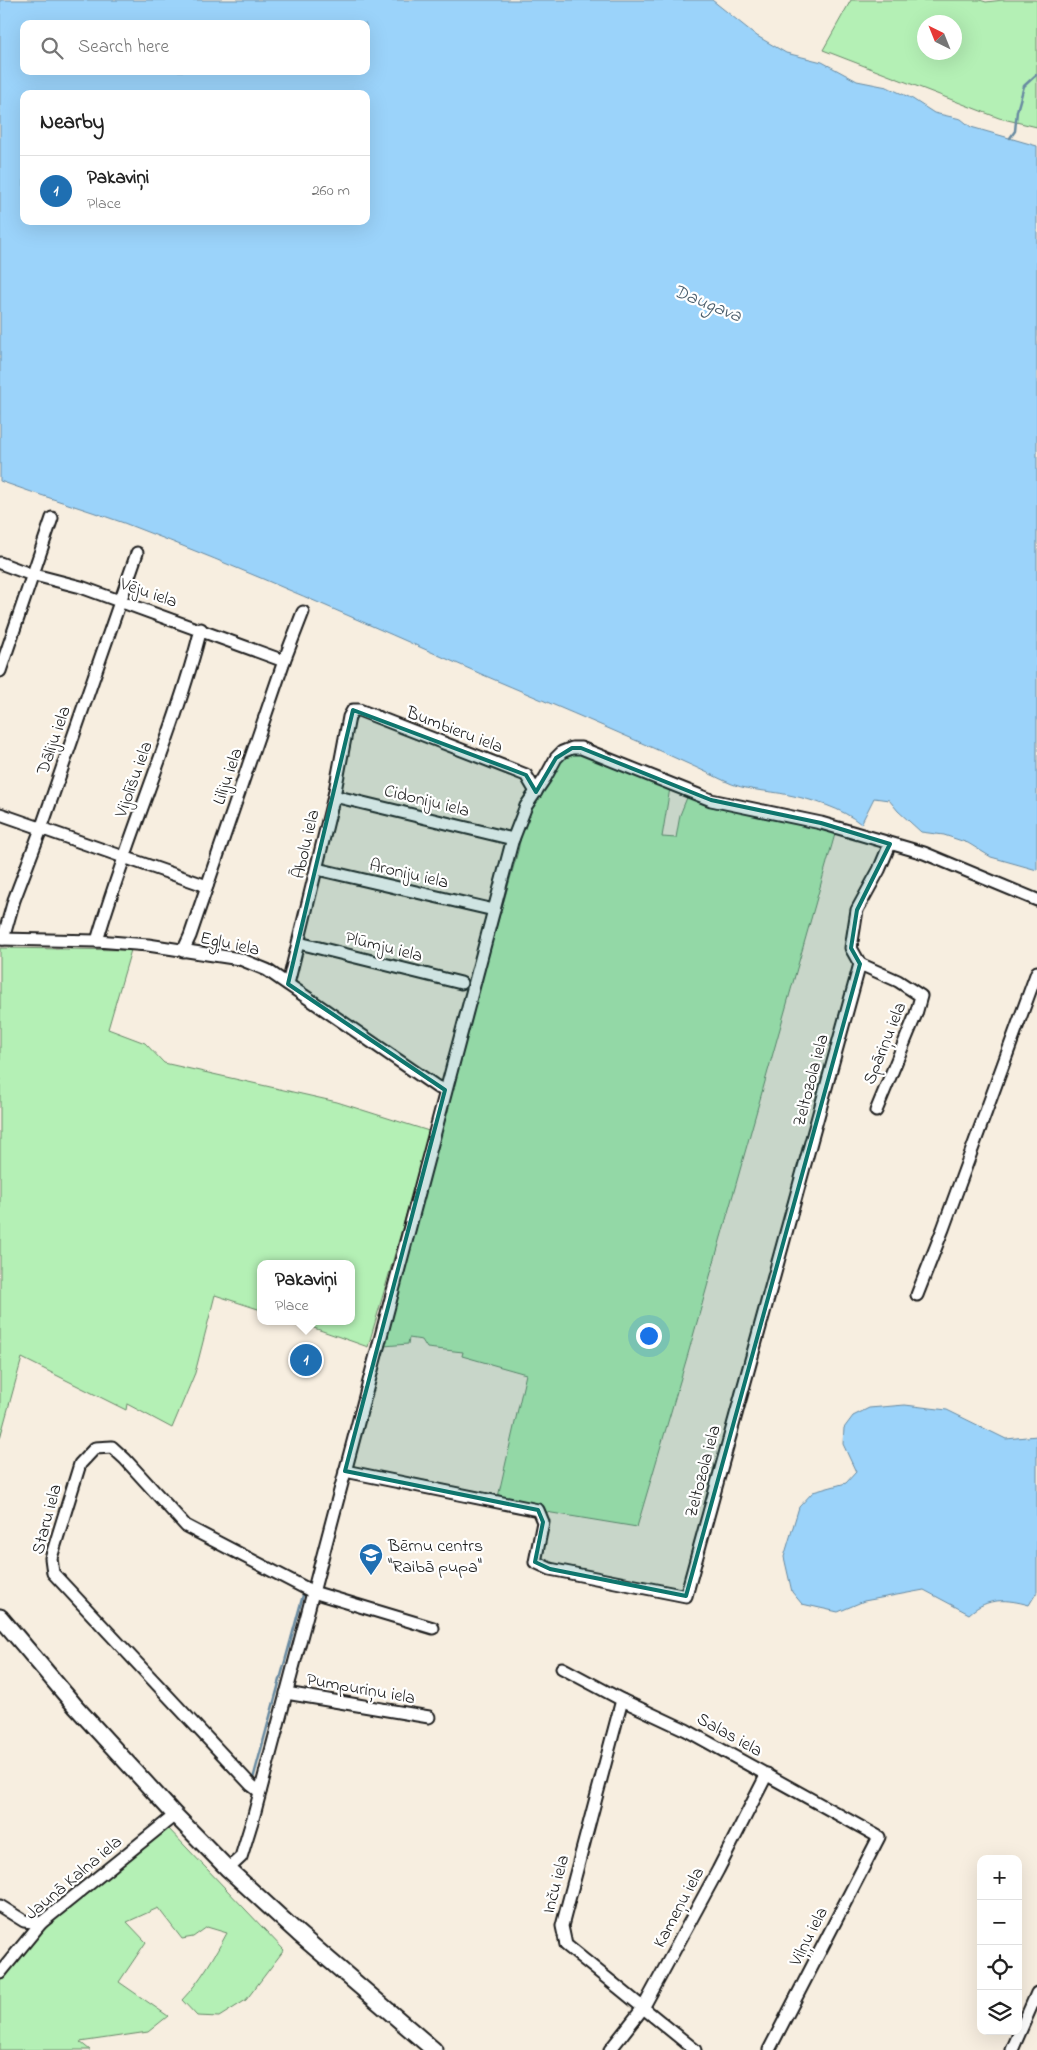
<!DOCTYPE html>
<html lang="en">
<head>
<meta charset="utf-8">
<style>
	:root { --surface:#fff; --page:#f6f6f6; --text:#222; --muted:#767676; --line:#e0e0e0; --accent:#1f6fb2 }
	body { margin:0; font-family:"Indie Flower",sans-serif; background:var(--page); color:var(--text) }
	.controls { position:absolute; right:15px; bottom:15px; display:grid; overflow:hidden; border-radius:10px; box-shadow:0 5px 20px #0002 }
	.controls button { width:45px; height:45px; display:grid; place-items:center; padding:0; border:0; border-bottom:1px solid var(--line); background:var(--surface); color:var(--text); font:25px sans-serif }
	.compass { position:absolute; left:917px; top:15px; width:45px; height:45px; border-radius:50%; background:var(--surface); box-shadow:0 5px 20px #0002; rotate:317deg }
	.you { position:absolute; left:648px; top:1335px; width:18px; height:18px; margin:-12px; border:4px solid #fff; border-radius:50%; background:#1a73e8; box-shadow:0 0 0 8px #1a73e833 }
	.badge { display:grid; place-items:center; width:32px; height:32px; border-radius:50%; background:var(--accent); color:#fff; font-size:16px; font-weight:700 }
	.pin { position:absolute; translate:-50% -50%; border:2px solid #fff; box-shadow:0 1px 5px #0006 }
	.popup { position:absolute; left:257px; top:1260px; width:98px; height:65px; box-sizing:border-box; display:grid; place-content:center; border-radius:10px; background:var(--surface); filter:drop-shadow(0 1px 4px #0005); font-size:16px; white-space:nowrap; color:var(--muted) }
	.popup b { font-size:19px; color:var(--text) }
	.popup::after { content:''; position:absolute; left:50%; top:100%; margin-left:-10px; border:10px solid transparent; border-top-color:var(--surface) }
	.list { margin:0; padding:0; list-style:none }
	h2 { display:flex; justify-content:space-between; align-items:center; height:65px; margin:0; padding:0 20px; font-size:21px }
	h2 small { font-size:16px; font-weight:400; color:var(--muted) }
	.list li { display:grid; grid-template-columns:32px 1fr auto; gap:15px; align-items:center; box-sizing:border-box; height:70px; padding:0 20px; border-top:1px solid var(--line) }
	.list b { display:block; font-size:19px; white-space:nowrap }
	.list p { margin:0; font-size:16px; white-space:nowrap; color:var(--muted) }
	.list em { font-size:16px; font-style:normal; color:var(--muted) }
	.icon { flex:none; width:28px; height:28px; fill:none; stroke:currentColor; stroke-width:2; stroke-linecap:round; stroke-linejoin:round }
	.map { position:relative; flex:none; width:1037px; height:2050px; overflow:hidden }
	.search { position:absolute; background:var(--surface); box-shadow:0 5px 20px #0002; left:20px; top:20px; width:350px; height:55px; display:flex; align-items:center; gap:12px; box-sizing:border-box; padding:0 18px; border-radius:10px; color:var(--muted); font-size:19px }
	.panel { position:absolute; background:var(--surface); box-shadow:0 5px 20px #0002; left:20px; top:90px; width:350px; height:135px; border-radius:10px }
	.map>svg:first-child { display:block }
	.green { fill:#b4f0b5; stroke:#688668; fill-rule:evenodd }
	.water { fill:#9bd3fa; stroke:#688aa1; fill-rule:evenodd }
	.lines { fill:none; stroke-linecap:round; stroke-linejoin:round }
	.stream { stroke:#688aa1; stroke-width:2.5 }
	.minor-casing { stroke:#1c1c1c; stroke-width:15 }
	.major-casing { stroke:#1c1c1c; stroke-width:19 }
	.minor { stroke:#fff; stroke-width:11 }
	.major { stroke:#fff; stroke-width:15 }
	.marked { fill:#0f766e; fill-opacity:0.2; stroke:#0f766e; stroke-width:4; stroke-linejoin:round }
	.labels { text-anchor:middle; stroke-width:4.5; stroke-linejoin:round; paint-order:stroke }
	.street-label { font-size:18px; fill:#1c1c1c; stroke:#fff }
	.poi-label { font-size:18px; fill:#1c1c1c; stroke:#fff; text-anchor:start }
	.water-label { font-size:19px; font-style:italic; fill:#485c6a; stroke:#fff }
</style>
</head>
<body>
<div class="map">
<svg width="1037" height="2050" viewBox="0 0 1037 2050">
	<rect width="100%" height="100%" fill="#f7eee0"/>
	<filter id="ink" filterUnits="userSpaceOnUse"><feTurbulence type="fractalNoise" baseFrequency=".02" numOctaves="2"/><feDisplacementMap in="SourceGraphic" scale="10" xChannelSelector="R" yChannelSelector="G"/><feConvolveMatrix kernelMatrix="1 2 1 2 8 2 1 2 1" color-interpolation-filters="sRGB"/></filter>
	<g filter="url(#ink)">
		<!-- green -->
		<g class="green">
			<path d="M851 0H980L986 2 1003 0H1037V127L999 118 823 50ZM924 22H954V52H924Z"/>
			<polygon points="586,752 670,788 662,837 676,838 680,815 688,795 833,829 835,834 688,1354 637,1527 546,1512 533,1506 498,1497 526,1374 462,1356 463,1352 427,1348 422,1340 409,1338 408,1344 384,1346 383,1344 471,1016 518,851 525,817 558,762 572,753"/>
			<polygon points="0,948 131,950 108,1029 145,1043 164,1063 337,1102 432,1132 426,1146 368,1347 294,1321 351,1321 351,1264 261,1264 261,1310 215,1295 195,1373 172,1428 127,1404 126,1410 22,1358 0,1438"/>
			<path d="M167 1827 284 1950 246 2000 219 2017 197 2016 182 2000C201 1980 214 1957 227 1933L207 1927 193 1937 182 1939 158 1908 127 1922 146 1942 119 1982 168 2016 148 2032 80 2042 90 2050H0V1978L23 1950 61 1912Z"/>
		</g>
		<!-- water -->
		<g class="water">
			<path d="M0 0H712L757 36 786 53 822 62 857 81 887 87 911 98 934 113 961 119 971 127 1037 146V870L991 857 968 843 944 835 921 832 898 811 889 800 874 798 861 824C842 808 813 800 789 795 767 790 745 791 725 781 645 743 563 709 481 674 363 622 245 569 124 523 83 508 41 496 0 481ZM24 24H366V71H24ZM24 94H366V221H24Z"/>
			<path d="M905 1405 947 1410 1006 1439 1037 1436V1592L1029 1605C1007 1599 988 1597 969 1614L924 1590 864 1601 838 1612 802 1604 792 1592 784 1557 799 1507 813 1492 846 1483 856 1472 843 1444 844 1428 853 1416 869 1408Z"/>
		</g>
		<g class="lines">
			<!-- stream -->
			<g class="stream">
				<polyline points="1010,138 1015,131 1017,111 1024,86 1036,75"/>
				<polyline points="253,1779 303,1595"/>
			</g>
			<!-- minor casing -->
			<g class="minor-casing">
				<g id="minor">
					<polyline points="0,563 27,573 81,587 284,661"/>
					<polyline points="0,671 52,518"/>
					<polyline points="334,796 513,839"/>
					<polyline points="0,814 207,886"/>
					<polyline points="317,869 494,910"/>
					<polyline points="0,939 97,941 148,945 240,959 267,970 437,1087 445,1090"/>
					<polyline points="3,939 14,900 41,829 137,553"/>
					<path d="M97 941C127 836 174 735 201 629"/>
					<polyline points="299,943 461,983"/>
					<polyline points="183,951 190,936 284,661 303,612"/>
					<polyline points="860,964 898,981 921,996 916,1014 876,1111"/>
					<polyline points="860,964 851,948 857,910 879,870 890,844"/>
					<polyline points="288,984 334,796 349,717 353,710 359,710 526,775 536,792"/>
					<polyline points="917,1295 943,1229 1037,972"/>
					<polyline points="345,1471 538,1510 543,1522 535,1562 550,1569 686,1596 860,964"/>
					<polyline points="562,1668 622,1700 686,1730 879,1837 769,2050"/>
					<polyline points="286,1693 429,1717"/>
					<polyline points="622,1700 562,1926 566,1945 695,2050"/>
					<polyline points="260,1792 251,1785 53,1573 51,1558 80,1464 95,1448 112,1447 125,1459 186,1526 313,1592 433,1628"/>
					<polyline points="228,1869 241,1857 254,1815 512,842 526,806 545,778 556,758 562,752 572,748 581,748 711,800 821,823 924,853 1037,900"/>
					<polyline points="0,1906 24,1921 41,1923"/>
					<polyline points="0,1973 41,1923 175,1815"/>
					<polyline points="610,2050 643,2008 718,1870 767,1774"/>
					<polyline points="1012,2050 1037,1993"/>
				</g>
			</g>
			<!-- major casing -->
			<g class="major-casing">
				<polyline id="major" points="0,1617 76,1707 175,1815 228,1869 299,1934 434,2050"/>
			</g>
			<!-- minor -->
			<use href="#minor" class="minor"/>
			<!-- major -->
			<use href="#major" class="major"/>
		</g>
	</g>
	<!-- marked area -->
	<path class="marked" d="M353 710 526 775 536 792 556 758 572 748H581L711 800 821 823 890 844 857 910 851 948 860 964 686 1596 550 1569 535 1562 543 1522 538 1510 345 1471 445 1090 288 984Z"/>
	<!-- icons -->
	<defs>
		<g id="school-pin" transform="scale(1.25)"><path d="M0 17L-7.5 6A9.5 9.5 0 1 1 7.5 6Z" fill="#1f6fb2" stroke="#fff"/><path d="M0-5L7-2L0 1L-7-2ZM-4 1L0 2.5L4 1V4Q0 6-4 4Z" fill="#fff"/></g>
	</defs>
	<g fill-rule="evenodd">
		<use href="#school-pin" x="371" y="1555"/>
	</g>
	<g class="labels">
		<!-- street labels -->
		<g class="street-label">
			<text transform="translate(149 592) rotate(19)" y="6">Vēju iela</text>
			<text transform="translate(455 729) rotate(21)" y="6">Bumbieru iela</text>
			<text transform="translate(53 740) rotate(-71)" y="6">Dāliju iela</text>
			<text transform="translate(227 776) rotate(-71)" y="6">Liliju iela</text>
			<text transform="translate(133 779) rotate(-70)" y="6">Vijolīšu iela</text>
			<text transform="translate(427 800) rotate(14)" y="6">Cidoniju iela</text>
			<text transform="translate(305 844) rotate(-77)" y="6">Ābolu iela</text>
			<text transform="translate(409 873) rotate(13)" y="6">Aroniju iela</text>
			<text transform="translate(230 943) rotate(12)" y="6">Egļu iela</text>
			<text transform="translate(384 946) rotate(14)" y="6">Plūmju iela</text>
			<text transform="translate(884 1043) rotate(-68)" y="6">Spāriņu iela</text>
			<text transform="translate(810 1080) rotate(-75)" y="6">Zeltozola iela</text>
			<text transform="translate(702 1471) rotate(-75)" y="6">Zeltozola iela</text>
			<text transform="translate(46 1519) rotate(-75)" y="6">Staru iela</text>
			<text transform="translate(361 1688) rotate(10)" y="6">Pumpuriņu iela</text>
			<text transform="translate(730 1734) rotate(29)" y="6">Salas iela</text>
			<text transform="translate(73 1877) rotate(-40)" y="6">Jaunā Kalna iela</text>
			<text transform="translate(555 1884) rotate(-75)" y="6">Inču iela</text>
			<text transform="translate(678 1907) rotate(-62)" y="6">Kameņu iela</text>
			<text transform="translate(808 1936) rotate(-63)" y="6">Viļņu iela</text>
		</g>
		<!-- poi labels -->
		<g class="poi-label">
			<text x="388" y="1551">Bērnu centrs<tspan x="388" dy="21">"Raibā pupa"</tspan></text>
		</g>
		<!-- water labels -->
		<g class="water-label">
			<text transform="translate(708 302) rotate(22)" y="7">Daugava</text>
		</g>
	</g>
</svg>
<div class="controls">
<button>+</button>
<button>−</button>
<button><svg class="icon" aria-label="locate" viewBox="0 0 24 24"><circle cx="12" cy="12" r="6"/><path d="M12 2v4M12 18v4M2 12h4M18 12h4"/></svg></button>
<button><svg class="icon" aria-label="layers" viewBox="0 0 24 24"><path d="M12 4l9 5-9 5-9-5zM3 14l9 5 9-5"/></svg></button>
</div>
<svg class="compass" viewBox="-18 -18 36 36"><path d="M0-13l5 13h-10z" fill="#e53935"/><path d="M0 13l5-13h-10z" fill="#767676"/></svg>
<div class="you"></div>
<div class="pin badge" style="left:306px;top:1360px">1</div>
<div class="popup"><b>Pakaviņi</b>Place</div>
<div class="search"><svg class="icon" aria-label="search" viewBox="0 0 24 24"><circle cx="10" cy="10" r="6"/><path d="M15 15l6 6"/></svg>Search here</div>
<section class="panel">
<h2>Nearby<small></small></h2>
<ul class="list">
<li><span class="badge">1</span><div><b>Pakaviņi</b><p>Place</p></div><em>260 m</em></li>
</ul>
</section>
</div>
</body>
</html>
